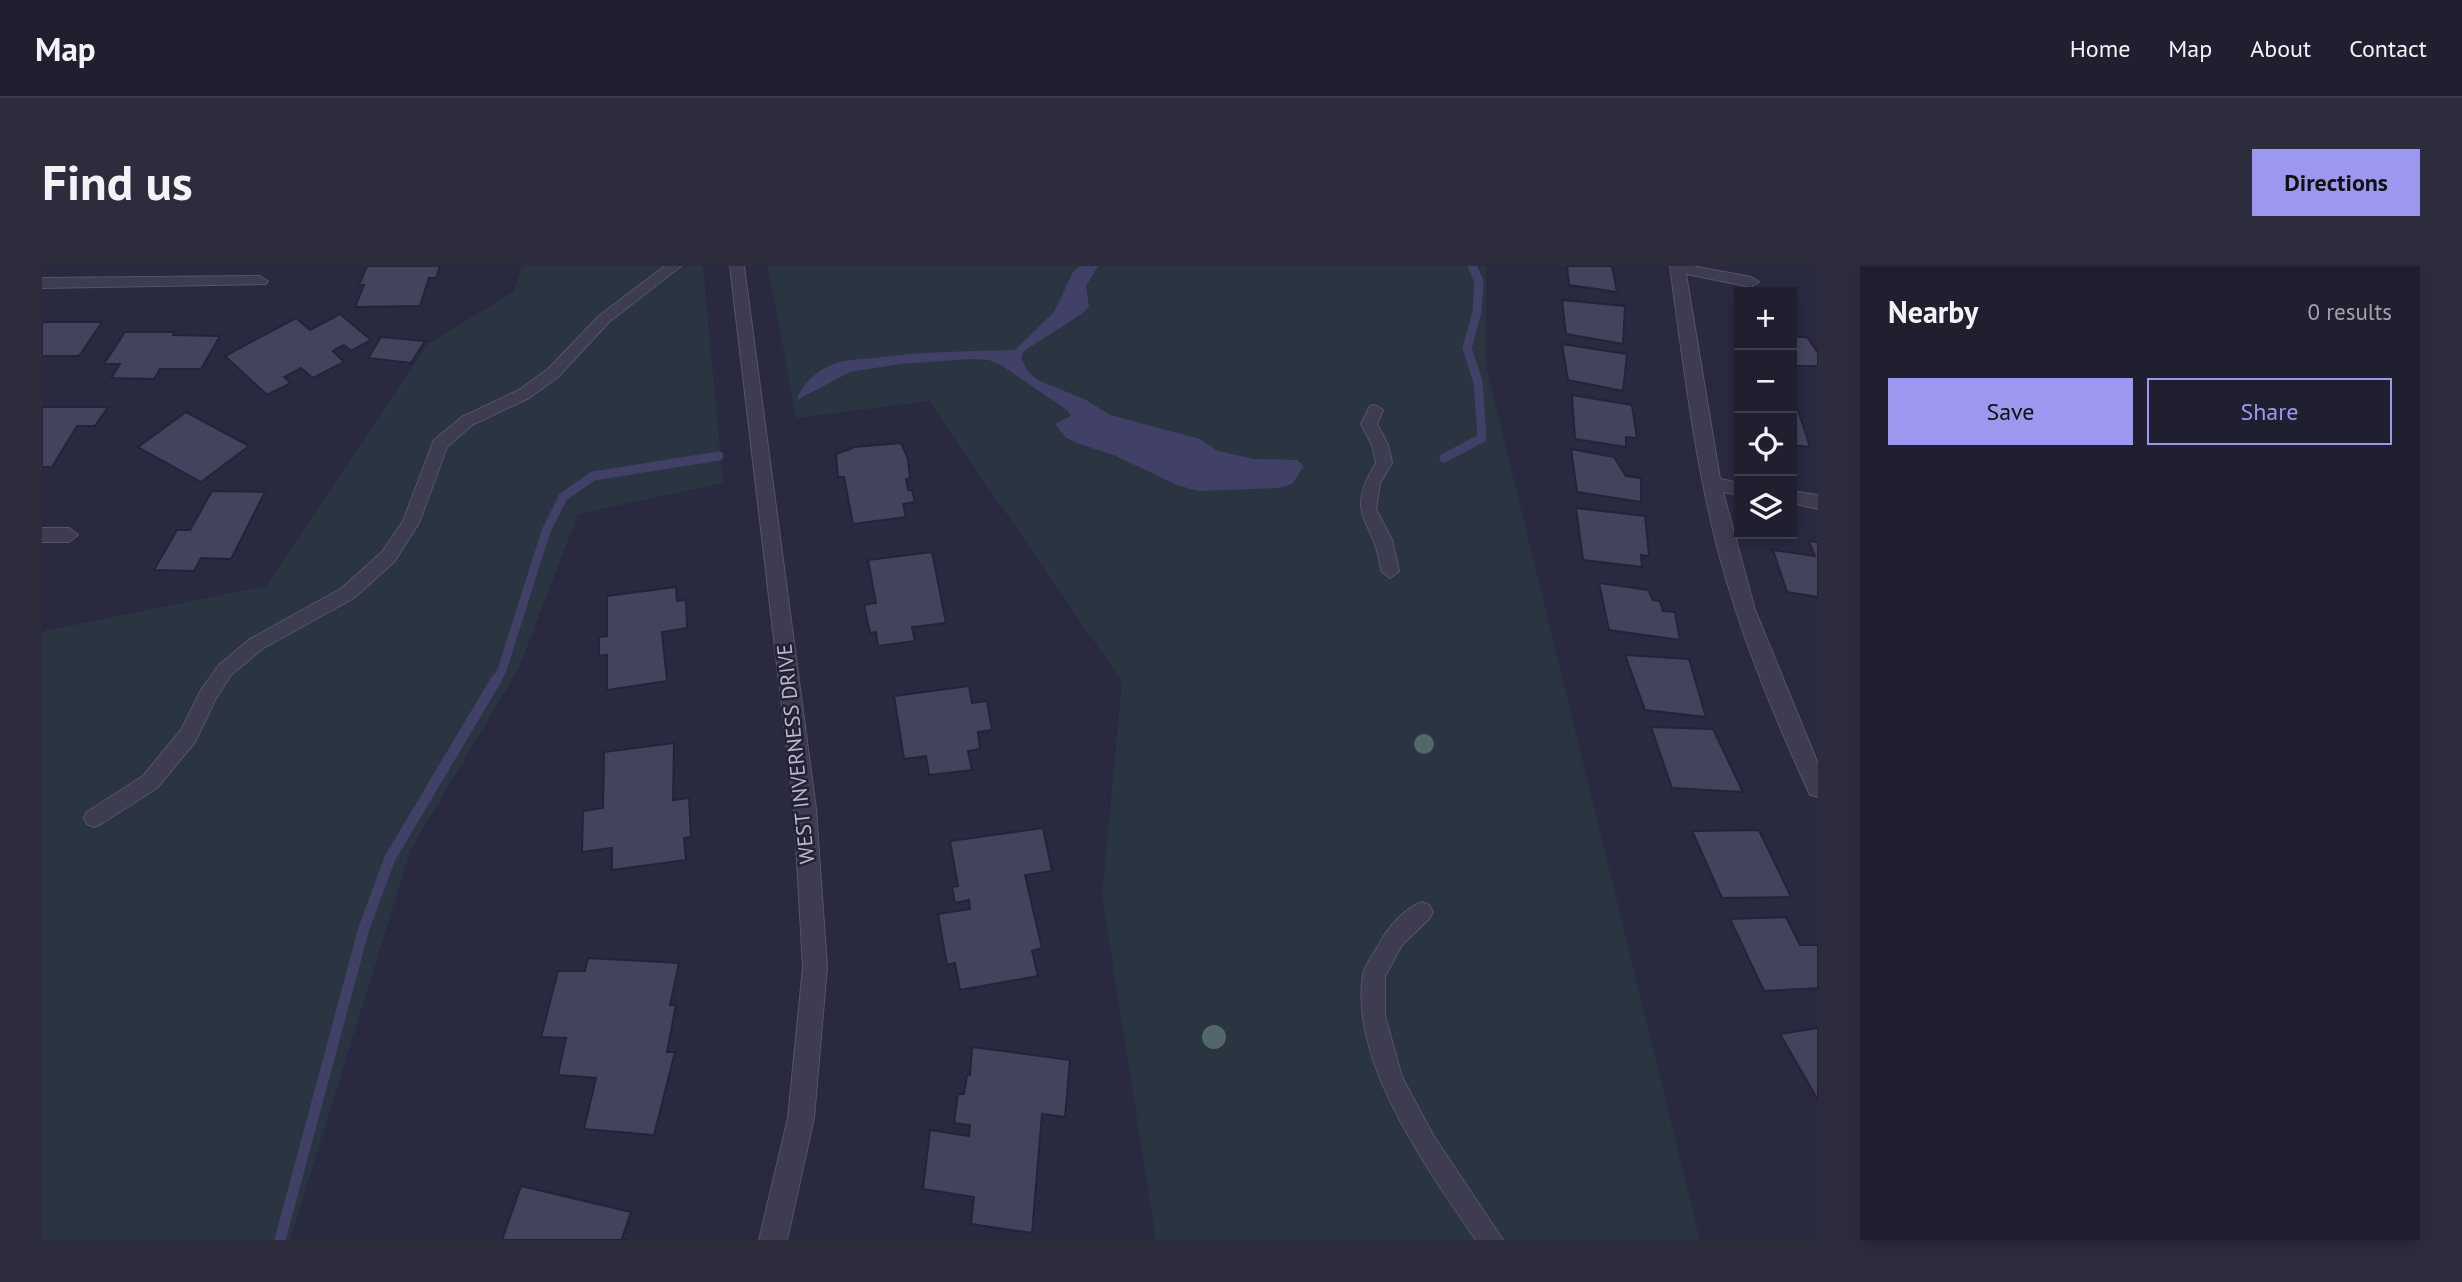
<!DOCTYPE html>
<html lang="en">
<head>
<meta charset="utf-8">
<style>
	:root { --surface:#1f1f30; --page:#2c2c3c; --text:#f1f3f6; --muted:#a1a2ab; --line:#3c3d4c; --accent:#9c98f0 }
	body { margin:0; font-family:"PT Sans",sans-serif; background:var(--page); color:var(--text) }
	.controls { position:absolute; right:21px; top:21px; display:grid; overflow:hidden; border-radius:0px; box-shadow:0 4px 10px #0003 }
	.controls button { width:63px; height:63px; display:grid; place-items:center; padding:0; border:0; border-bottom:2px solid var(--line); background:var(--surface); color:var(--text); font:35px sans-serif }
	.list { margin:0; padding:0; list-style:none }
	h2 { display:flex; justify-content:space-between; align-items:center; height:91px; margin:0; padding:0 28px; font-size:30px }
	h2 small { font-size:23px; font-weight:400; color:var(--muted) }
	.actions { display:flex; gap:14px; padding:21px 28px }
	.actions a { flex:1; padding:16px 0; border:2px solid var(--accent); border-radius:0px; text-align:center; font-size:24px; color:var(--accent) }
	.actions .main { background:var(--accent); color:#111 }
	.icon { flex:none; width:38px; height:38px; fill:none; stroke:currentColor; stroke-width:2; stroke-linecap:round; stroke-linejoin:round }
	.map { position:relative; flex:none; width:1776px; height:974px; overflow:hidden; border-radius:0px }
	header { display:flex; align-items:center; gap:42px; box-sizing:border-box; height:98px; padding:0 35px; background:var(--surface); border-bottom:2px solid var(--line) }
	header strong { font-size:33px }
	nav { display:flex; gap:38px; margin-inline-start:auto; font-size:24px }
	.intro { display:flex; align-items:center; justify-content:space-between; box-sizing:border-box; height:168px; padding:0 42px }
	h1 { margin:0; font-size:49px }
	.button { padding:18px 32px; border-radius:0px; background:var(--accent); color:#111; font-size:24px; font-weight:700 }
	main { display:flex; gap:42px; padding:0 42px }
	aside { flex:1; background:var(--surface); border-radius:0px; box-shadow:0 4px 10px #0003 }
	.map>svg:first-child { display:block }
	.green { fill:#2b3541 }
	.water { fill:#414067 }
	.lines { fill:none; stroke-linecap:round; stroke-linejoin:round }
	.stream-far1 { stroke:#414067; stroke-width:9 }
	.stream { stroke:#414067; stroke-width:11 }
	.building { fill:#43435d; stroke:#242337; stroke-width:2 }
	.service-casing { stroke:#555467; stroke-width:2 }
	.minor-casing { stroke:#555467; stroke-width:2 }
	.service { fill:#3d3c50; fill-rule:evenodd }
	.minor { fill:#3d3c50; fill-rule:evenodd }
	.tree { fill:#51676a }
	.labels { text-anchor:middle; stroke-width:5; stroke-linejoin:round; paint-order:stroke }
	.street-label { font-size:21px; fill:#bab9ca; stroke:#222135 }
</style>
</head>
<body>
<header>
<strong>Map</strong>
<nav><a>Home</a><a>Map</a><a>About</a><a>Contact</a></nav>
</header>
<div class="intro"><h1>Find us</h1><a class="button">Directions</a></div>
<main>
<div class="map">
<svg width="1776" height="974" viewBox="0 0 1776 974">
	<rect width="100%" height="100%" fill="#292940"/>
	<!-- green -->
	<g class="green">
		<polygon points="480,0 661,0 681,217 536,248 476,404 369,583 248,974 0,974 0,369 2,365 224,320 386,78 471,26"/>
		<polygon points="726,0 1444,0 1444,100 1658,974 1114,974 1060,630 1080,416 887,135 754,152"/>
	</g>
	<!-- water -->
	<path class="water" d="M1038 0H1056L1044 20 1047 40 1041 47 982 85 979 92 987 107 996 114 1044 134 1068 149 1158 173 1174 184 1189 188 1212 193 1255 194 1262 200 1250 218 1236 222 1156 225 1135 219 1074 190 1035 177 1023 171 1013 158 1029 150 1025 144 959 99 947 94 928 93 858 98 808 106 755 134C758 120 774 106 787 100 800 93 817 94 830 92 878 86 925 85 973 84L1012 46 1031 6Z"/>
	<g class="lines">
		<!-- stream-far1 -->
		<g class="stream-far1">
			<polyline points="1402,192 1440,172 1436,116 1425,82 1435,46 1437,15 1430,0"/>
			<polyline points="453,416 460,404 504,265 521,231 551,210 677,190"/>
		</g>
		<!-- stream -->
		<polyline class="stream" points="238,974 322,662 348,592 454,414"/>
	</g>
	<!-- building -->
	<g class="building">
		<polygon points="325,0 398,0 394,12 387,12 378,40 313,41 322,19 317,19"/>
		<polygon points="1525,0 1570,0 1575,26 1527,19"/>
		<polygon points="1520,34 1583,40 1581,78 1524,68"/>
		<polygon points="298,48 329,74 309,85 302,79 291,85 302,96 271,112 259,102 242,111 249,117 225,129 183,90 254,52 268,64"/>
		<polygon points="0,56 60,56 37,90 0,90"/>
		<polygon points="83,66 133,66 131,69 178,70 159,103 118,103 112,113 69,112 78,98 62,98"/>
		<polygon points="339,71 383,75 369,97 326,92"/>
		<polygon points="1750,71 1765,71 1776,87 1776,100 1750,100"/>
		<polygon points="1520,78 1585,88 1581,125 1526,114"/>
		<polygon points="1530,129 1590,139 1595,172 1584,171 1584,181 1533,173"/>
		<polygon points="1750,135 1753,135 1768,181 1750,179"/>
		<polygon points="0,141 66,141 53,160 35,160 10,201 0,201"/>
		<polygon points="144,146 207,180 159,216 96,181"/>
		<polygon points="859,177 866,193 868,212 864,213 866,224 870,224 873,236 861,238 864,251 811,258 802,211 796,211 794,188 813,181"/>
		<polygon points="1529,183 1572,191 1584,210 1599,212 1599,236 1535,226"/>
		<polygon points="170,225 223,226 189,293 159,292 152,305 112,304 135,264 148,264"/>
		<polygon points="1534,242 1603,250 1607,290 1599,289 1600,301 1541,294"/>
		<polygon points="1767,275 1776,276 1776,331 1745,326 1731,284 1773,290"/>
		<polygon points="890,286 904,357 870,361 873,375 836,380 834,366 828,367 822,339 834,337 826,294"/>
		<polygon points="1557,317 1606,324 1611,334 1618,335 1621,345 1633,346 1638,374 1567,364"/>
		<polygon points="634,321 635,335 644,334 645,362 620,366 625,415 565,424 565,389 557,390 557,371 565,370 565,330"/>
		<polygon points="1583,389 1647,393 1664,451 1603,444"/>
		<polygon points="927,420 930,437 945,435 950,464 936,466 938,483 926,485 930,504 887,509 884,490 862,493 852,430"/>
		<polygon points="1609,461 1671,463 1701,526 1630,522"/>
		<polygon points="632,477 631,534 647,532 649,571 642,572 644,594 570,604 570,582 540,586 541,545 561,542 562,486"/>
		<polygon points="1001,562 1010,605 983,609 1000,682 990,685 996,710 918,724 913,697 905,699 896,648 928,643 927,634 913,637 910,621 916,620 908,575"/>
		<polygon points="1717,564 1749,631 1680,632 1650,565"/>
		<polygon points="1744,651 1758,679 1776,679 1776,722 1722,725 1688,653"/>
		<polygon points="546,692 637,697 628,739 634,739 625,786 633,786 612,869 542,863 554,812 516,809 524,772 499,771 516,705 543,705"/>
		<polygon points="1776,762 1776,834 1738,768"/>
		<polygon points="930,781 1028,794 1023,851 1000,848 990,967 929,958 932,931 881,923 888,864 927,870 928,859 912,857 916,828 922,828 925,809 928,809"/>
		<polygon points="479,920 589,946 580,972 586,974 460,974"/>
	</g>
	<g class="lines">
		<!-- service casing -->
		<g class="service-casing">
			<g id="service">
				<polygon points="623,0 639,0 567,56 516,111 487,132 430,159 405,181 377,257 352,296 312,332 220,383 189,409 173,434 153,476 115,522 59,558 52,561 45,558 42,552 45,546 101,510 139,464 159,424 177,399 208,373 300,322 340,286 361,255 392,174 420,151 477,124 506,103 557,50"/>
				<path d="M1333 139 1341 144 1335 158 1346 179 1350 197 1338 217 1334 243 1350 274 1357 305 1348 312 1339 305C1334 253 1300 252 1334 197L1330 179 1319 158 1328 140Z"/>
				<path d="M1380 636 1387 639 1391 646 1387 653 1360 679 1343 710V750L1360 811 1391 869 1461 974H1434C1388 906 1307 796 1321 709 1323 699 1331 689 1336 680 1345 663 1361 643 1380 636Z"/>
			</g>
		</g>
		<!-- minor casing -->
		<g class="minor-casing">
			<g id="minor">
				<polygon points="688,0 702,0 774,543 785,701 772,852 745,974 717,974 746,852 761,701 752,543"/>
				<path d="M1628 0H1650L1709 11 1717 16 1709 21 1644 8 1678 213 1697 217V229L1681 226 1713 344 1776 498V531L1768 529C1732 450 1698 368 1676 284 1652 191 1641 95 1628 0Z"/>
				<polygon points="218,10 226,15 223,18 0,22 0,12"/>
				<polygon points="1750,225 1776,229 1776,243 1750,237"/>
				<polygon points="0,262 27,262 36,269 27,276 0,276"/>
			</g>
		</g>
		<!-- service -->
		<use href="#service" class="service"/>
		<!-- minor -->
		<use href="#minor" class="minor"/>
	</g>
	<!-- trees -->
	<g class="tree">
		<circle cx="1382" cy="478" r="10"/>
		<circle cx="1172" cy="771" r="12"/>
	</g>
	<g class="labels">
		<!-- street labels -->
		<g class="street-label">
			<text transform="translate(754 488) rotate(-96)" y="7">WEST INVERNESS DRIVE</text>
		</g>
	</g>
</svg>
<div class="controls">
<button>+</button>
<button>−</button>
<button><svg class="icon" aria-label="locate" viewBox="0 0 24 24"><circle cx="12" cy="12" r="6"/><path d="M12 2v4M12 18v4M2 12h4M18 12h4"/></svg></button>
<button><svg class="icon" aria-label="layers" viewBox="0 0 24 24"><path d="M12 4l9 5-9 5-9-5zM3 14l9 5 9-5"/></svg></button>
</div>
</div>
<aside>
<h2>Nearby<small>0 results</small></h2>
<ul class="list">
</ul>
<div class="actions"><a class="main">Save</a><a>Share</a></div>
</aside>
</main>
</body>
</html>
